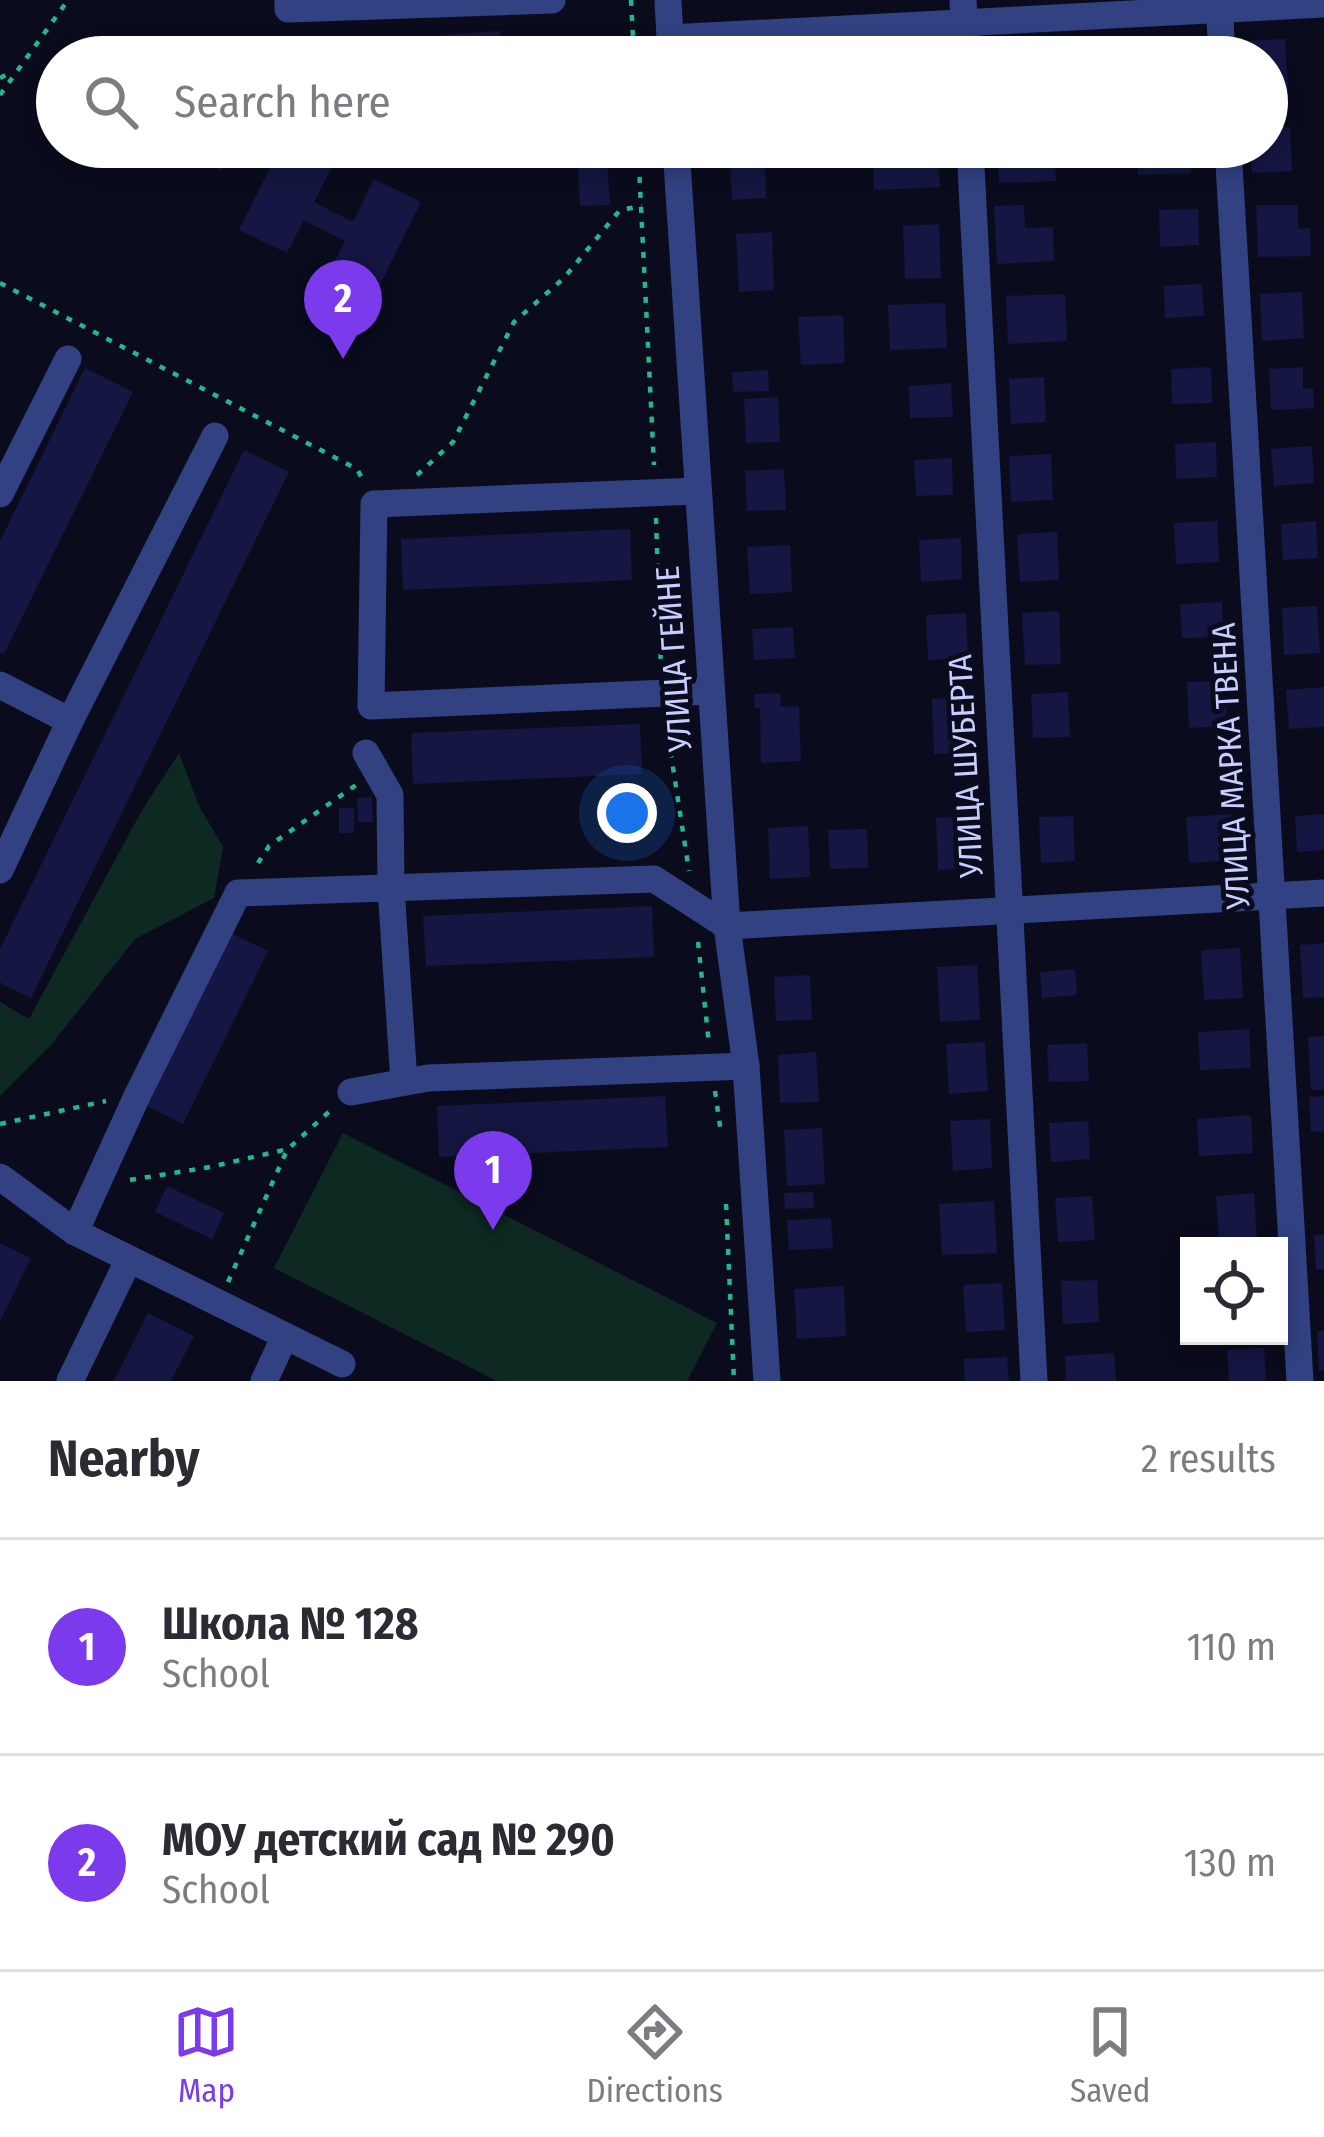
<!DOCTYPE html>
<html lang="en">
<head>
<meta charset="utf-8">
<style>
	:root { --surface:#fff; --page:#f7f7f7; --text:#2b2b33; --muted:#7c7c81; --line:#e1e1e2; --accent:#7c3aed }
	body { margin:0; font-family:"Fira Sans Condensed",sans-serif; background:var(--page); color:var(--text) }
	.controls { position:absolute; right:36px; bottom:36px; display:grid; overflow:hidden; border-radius:0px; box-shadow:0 6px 18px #0003 }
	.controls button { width:108px; height:108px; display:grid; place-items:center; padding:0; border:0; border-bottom:3px solid var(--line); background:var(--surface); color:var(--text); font:60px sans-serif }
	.you { position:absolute; left:627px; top:813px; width:42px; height:42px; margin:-30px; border:9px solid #fff; border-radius:50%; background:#1a73e8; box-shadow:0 0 0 18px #1a73e833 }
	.badge { display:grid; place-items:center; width:78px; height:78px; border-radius:50%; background:var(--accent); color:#fff; font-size:39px; font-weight:700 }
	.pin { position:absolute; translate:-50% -99px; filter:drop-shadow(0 3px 6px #0008) }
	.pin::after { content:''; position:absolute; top:63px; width:42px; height:36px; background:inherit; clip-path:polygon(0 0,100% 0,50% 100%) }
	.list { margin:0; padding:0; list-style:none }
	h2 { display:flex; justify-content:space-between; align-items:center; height:156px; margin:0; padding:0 48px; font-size:51px }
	h2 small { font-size:39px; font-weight:400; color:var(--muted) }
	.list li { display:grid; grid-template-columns:78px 1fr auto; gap:36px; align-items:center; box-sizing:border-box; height:216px; padding:0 48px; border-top:3px solid var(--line) }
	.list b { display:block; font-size:45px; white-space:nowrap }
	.list p { margin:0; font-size:39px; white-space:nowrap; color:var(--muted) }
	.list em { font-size:39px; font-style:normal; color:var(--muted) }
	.icon { flex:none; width:66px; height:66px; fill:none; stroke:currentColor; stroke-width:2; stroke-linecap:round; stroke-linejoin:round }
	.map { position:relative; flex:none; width:1324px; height:1381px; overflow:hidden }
	.search { position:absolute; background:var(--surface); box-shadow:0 6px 18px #0003; left:36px; right:36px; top:36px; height:132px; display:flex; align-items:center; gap:30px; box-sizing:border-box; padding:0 42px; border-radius:66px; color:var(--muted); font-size:45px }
	.sheet { height:588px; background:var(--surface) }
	nav { display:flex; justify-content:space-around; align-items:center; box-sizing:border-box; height:168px; border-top:3px solid var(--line); background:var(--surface); font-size:33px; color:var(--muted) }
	nav a { display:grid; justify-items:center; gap:6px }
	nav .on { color:var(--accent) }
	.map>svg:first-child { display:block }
	.green { fill:#0d2921 }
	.building { fill:#151641 }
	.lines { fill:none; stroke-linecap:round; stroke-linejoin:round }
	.path { stroke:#23b88c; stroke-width:4.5; stroke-dasharray:6 9; stroke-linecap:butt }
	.minor { stroke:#314182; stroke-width:27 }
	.labels { text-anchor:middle; stroke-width:10; stroke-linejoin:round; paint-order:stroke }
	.street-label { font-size:33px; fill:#c8ceff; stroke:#0a0c1e }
</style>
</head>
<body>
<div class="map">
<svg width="1324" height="1381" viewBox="0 0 1324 1381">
	<rect width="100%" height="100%" fill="#0a0c1e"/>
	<!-- green -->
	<g class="green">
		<polygon points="179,753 199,806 223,847 214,898 135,939 51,1045 0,1096 0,1002 29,1019 141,812"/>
		<polygon points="343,1133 717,1323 687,1381 497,1381 274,1268"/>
	</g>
	<!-- building -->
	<g class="building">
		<polygon points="500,31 502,57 443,57 442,35"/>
		<polygon points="1285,39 1288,92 1267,93 1267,57 1247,57 1246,41"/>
		<polygon points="1186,41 1186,57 1150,57 1149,43"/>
		<polygon points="1047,51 1047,57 987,57 987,53"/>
		<polygon points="1267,127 1290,127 1292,171 1252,173 1251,147 1267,147"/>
		<polygon points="171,147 233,147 221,171"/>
		<polygon points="257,147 342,147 314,202 353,222 374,179 421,202 374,297 328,274 345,241 325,231 304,220 287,253 239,230 276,156"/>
		<polygon points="606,147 610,205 580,206 577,148"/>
		<polygon points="872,147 938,147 940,187 874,190"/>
		<polygon points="997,147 1054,147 1056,181 999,183"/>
		<polygon points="1137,147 1190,147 1191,173 1138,175"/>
		<polygon points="765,160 766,198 732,200 730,162"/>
		<polygon points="1024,205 1025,228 1053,227 1054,261 997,264 994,206"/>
		<polygon points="1256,205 1298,205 1298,229 1310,228 1311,256 1258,257"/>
		<polygon points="1198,209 1199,245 1160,247 1159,210"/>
		<polygon points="939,224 941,278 905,279 903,226"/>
		<polygon points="772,232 774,290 739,292 736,234"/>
		<polygon points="1202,284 1204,316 1165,318 1164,286"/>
		<polygon points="1302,292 1304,338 1262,341 1260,294"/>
		<polygon points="1065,294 1067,341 1008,344 1006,296"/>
		<polygon points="945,303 947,348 890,350 888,305"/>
		<polygon points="843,315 845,363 801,365 798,317"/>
		<polygon points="1211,367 1212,403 1172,404 1171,369"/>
		<polygon points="1303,367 1303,389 1313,388 1314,408 1271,410 1269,369"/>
		<polygon points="85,368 133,392 4,654 0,652 0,541"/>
		<polygon points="768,370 769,391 733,392 732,372"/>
		<polygon points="1044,377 1046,422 1011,424 1009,379"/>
		<polygon points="951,383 953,417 910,418 909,386"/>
		<polygon points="778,397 780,442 746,443 744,399"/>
		<polygon points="1216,442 1217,477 1176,479 1175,444"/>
		<polygon points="1312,446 1314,483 1274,486 1271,449"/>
		<polygon points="244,450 289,472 31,998 0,983 0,949"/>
		<polygon points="1051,454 1053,500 1011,502 1009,456"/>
		<polygon points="952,458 953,495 916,496 914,460"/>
		<polygon points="784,469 786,510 747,511 745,471"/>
		<polygon points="1217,521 1219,562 1176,564 1174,523"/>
		<polygon points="1316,521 1318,558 1283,560 1281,524"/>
		<polygon points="630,529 632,580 403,590 401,539"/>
		<polygon points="1057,532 1059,580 1020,582 1017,534"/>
		<polygon points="961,538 962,579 921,582 919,540"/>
		<polygon points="790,545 792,592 750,594 747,547"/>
		<polygon points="1222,602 1223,637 1182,638 1180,604"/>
		<polygon points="1317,606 1320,653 1284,655 1282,608"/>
		<polygon points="1059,611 1061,664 1025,665 1022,613"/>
		<polygon points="966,613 968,658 928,660 926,615"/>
		<polygon points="793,627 795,658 754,660 752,629"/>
		<polygon points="1225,681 1227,726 1189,728 1187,682"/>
		<polygon points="1324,687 1324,727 1289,729 1286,690"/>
		<polygon points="1068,692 1070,737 1033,738 1031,694"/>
		<polygon points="780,693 781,707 799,706 801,761 761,763 760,708 755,708 754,694"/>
		<polygon points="971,697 974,753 934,754 932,699"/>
		<polygon points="640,724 642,774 413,784 411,733"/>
		<polygon points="372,797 373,822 358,822 357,798"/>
		<rect x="339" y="808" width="15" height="25"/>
		<polygon points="1231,814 1234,860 1189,863 1186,817"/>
		<polygon points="1324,814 1324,850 1297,852 1295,816"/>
		<polygon points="975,816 978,868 938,870 936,818"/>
		<polygon points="1073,816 1075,861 1041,863 1039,817"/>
		<polygon points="808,826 810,877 770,879 768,828"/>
		<polygon points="867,829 868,868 830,869 828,830"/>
		<polygon points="652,906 654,957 426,966 423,916"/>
		<polygon points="222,929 268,951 183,1124 137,1101"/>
		<polygon points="1324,943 1324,997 1303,998 1300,945"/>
		<polygon points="1240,948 1243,998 1204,1000 1201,950"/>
		<polygon points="977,965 980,1020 940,1022 937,967"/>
		<polygon points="1075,969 1077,995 1042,998 1040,972"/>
		<polygon points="810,975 812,1020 776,1021 774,977"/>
		<polygon points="1249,1029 1251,1068 1200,1070 1198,1032"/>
		<polygon points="1324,1036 1324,1090 1311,1090 1308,1037"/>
		<polygon points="985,1042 988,1091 949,1094 946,1044"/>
		<polygon points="1087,1043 1089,1081 1049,1082 1047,1045"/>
		<polygon points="816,1052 819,1102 780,1103 778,1055"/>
		<polygon points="665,1096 668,1147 439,1157 437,1106"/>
		<polygon points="1324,1096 1324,1131 1311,1132 1309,1097"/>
		<polygon points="1251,1115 1253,1153 1199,1156 1197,1119"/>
		<polygon points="990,1119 992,1168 953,1171 950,1121"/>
		<polygon points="1088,1121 1090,1159 1051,1162 1049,1123"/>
		<polygon points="822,1128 825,1184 787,1186 784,1130"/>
		<polygon points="167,1186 224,1213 212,1239 155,1212"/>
		<polygon points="813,1192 814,1208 785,1209 784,1193"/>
		<polygon points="1254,1193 1257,1239 1219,1241 1216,1196"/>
		<polygon points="1092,1196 1095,1240 1058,1242 1055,1198"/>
		<polygon points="994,1201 997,1253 942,1255 939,1204"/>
		<polygon points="831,1218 833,1248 789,1250 787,1220"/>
		<polygon points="1314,1235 1324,1235 1324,1269 1316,1269"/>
		<polygon points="0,1243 31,1258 0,1321"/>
		<polygon points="1097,1280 1099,1322 1063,1324 1061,1281"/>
		<polygon points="1002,1283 1005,1330 966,1332 963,1285"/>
		<polygon points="844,1286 846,1336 797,1339 794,1289"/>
		<polygon points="148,1313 194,1336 171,1381 114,1381"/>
		<polygon points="1317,1331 1324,1331 1324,1370 1319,1371"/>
		<polygon points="1264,1348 1266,1381 1229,1381 1227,1350"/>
		<polygon points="1114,1353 1116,1381 1066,1381 1065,1356"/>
		<polygon points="1007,1357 1009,1381 965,1381 964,1359"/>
	</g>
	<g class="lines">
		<!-- path -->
		<g class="path">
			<polyline points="631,0 634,57"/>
			<polyline points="0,78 13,71"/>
			<polyline points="0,95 68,0"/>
			<polyline points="638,147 654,465"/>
			<polyline points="0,283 357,469 363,480"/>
			<polyline points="417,475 453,442 514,322 564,278 620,210 642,206"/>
			<polyline points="656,518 661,669"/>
			<polyline points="666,722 689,871"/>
			<polyline points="258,863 269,846 356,785"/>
			<polyline points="698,942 709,1044"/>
			<polyline points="715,1091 721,1133"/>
			<polyline points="0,1124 106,1101"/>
			<polyline points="130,1180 210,1167 288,1149 333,1108"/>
			<polyline points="726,1204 734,1381"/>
			<polyline points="228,1282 287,1150"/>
		</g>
		<!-- minor -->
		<g class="minor">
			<polyline points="288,0 288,9 552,0"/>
			<polyline points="668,0 671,57"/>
			<polyline points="963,0 966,57"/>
			<polyline points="1219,0 1222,57"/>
			<polyline points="670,38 1324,4"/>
			<polyline points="676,147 727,926 746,1066 767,1381"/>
			<polyline points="970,147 1034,1381"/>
			<polyline points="1228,147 1300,1381"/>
			<polyline points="697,491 374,504 371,706 711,691"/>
			<polyline points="0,494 68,359"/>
			<polyline points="0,685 70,721 215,436"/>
			<polyline points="366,753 390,795 391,888 404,1082"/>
			<polyline points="0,870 70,721"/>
			<polyline points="351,1092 428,1078 746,1066"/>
			<polyline points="0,1177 75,1232 342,1364"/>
			<polyline points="75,1232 137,1096 238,893 654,879 727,926 1324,893"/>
			<polyline points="70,1381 129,1259"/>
			<polyline points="264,1381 285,1336"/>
		</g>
	</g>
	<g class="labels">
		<!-- street labels -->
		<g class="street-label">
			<text transform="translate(673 659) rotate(-94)" y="12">УЛИЦА ГЕЙНЕ</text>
			<text transform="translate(965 766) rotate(-93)" y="12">УЛИЦА ШУБЕРТА</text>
			<text transform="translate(1230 766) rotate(-93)" y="12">УЛИЦА МАРКА ТВЕНА</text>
		</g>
	</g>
</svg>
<div class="controls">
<button><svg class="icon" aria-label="locate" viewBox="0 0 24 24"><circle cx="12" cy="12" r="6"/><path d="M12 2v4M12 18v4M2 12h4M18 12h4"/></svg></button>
</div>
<div class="you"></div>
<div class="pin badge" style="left:493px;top:1230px">1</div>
<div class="pin badge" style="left:343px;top:359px">2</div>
<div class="search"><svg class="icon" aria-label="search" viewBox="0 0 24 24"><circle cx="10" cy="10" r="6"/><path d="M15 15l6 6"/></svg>Search here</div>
</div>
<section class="sheet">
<h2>Nearby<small>2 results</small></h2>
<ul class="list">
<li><span class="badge">1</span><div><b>Школа № 128</b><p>School</p></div><em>110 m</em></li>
<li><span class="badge">2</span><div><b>МОУ детский сад № 290</b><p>School</p></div><em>130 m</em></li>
</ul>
</section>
<nav>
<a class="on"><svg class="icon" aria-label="map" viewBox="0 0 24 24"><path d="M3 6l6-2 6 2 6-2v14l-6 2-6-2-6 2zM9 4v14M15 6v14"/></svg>Map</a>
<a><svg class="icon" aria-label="directions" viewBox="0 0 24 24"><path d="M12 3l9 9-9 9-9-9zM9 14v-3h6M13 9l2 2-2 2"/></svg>Directions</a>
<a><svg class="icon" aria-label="saved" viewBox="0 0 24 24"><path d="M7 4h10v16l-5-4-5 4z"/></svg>Saved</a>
</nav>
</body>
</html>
